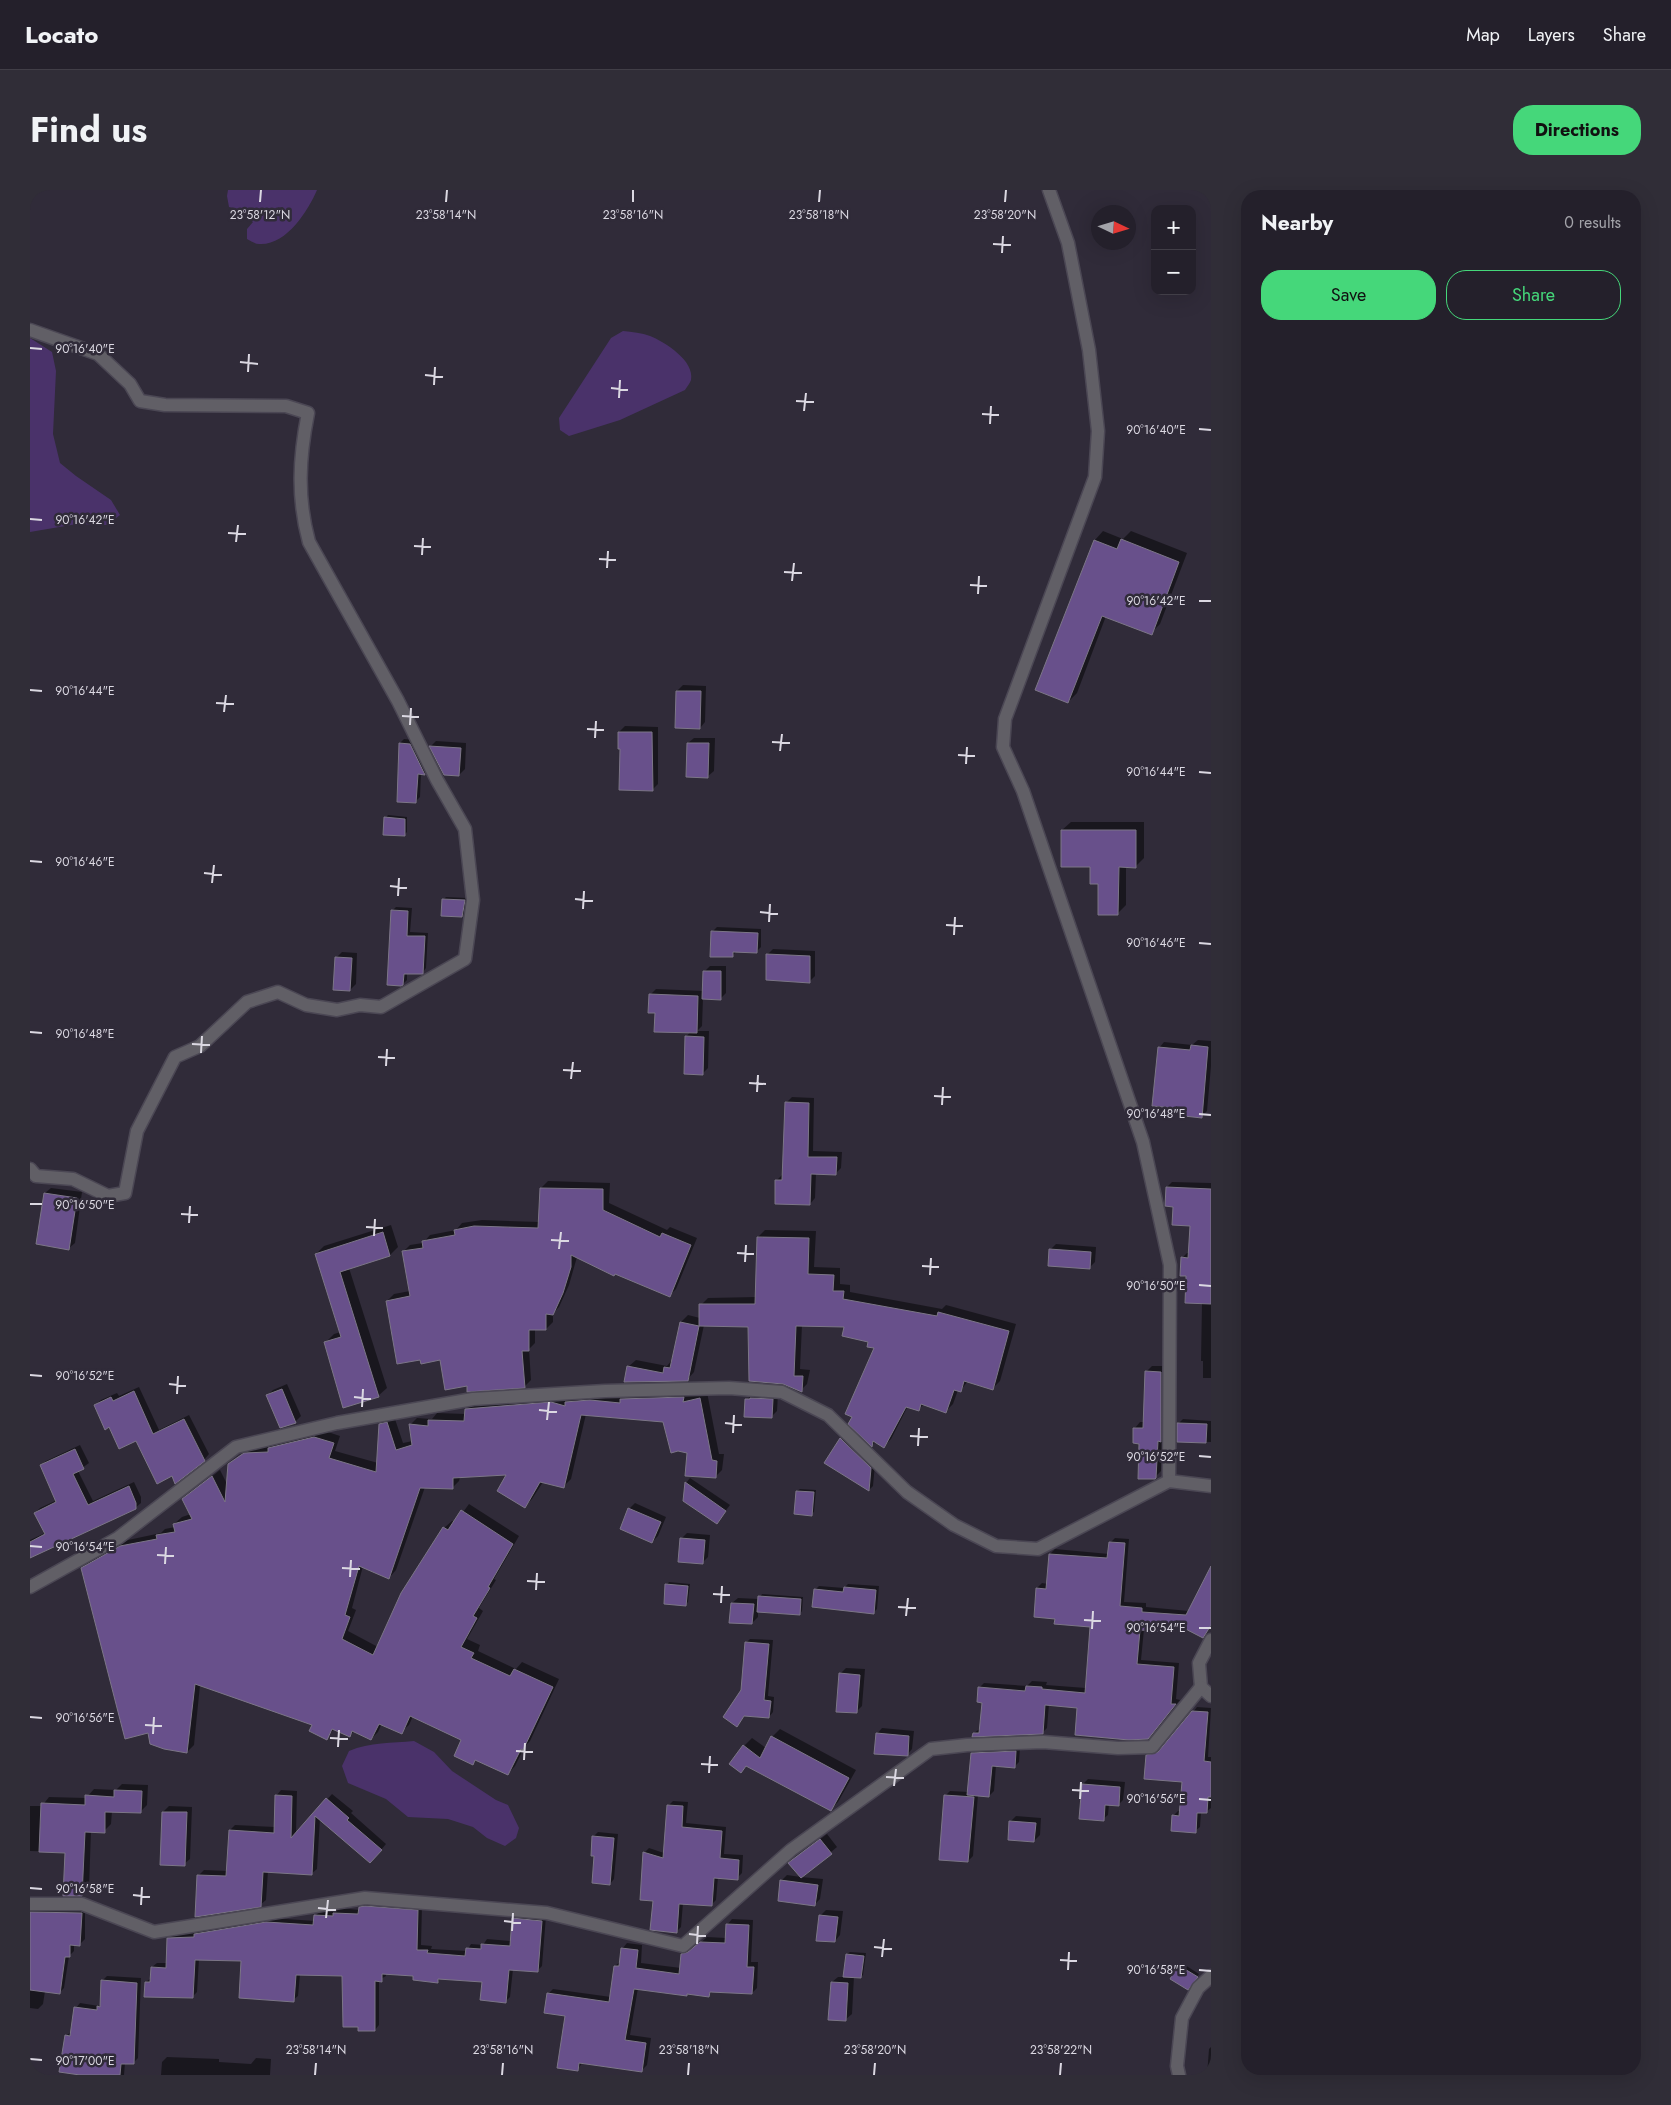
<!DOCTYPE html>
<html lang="en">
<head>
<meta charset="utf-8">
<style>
	:root { --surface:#24202b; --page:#302d37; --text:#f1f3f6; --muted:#a3a3a9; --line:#413e47; --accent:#45d77a }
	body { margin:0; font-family:Jost,sans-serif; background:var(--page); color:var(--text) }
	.controls { position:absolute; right:15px; top:15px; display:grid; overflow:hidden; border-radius:10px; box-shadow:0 5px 20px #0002 }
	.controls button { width:45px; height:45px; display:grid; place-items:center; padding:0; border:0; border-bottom:1px solid var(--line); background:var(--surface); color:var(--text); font:25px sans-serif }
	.compass { position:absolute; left:1061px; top:15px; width:45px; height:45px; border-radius:50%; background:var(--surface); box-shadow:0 5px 20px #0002; rotate:94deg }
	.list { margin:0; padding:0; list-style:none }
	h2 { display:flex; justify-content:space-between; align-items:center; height:65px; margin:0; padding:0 20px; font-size:21px }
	h2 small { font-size:16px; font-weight:400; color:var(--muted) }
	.actions { display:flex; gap:10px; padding:15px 20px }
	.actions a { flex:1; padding:11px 0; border:1px solid var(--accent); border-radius:20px; text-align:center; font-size:18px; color:var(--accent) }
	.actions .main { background:var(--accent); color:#111 }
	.map { position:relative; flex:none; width:1181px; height:1885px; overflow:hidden; border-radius:20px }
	header { display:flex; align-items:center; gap:30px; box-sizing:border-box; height:70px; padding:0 25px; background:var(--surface); border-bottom:1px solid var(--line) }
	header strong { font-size:24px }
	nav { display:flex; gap:28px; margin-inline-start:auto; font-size:18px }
	.intro { display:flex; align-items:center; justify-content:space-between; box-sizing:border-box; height:120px; padding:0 30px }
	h1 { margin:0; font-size:35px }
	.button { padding:12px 22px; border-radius:20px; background:var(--accent); color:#111; font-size:18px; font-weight:700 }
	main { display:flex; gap:30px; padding:0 30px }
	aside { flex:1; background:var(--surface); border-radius:20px; box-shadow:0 5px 20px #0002 }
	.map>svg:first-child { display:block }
	.water { fill:#4a326a }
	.shadow { fill:#0007 }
	.building { fill:#68508b; stroke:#7c7687 }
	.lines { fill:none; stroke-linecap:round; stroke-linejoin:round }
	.minor-casing { stroke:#4b4754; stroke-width:15 }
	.minor { stroke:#615f66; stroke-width:12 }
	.ticks { fill:none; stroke:#dbd8e2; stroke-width:2 }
	.ticks-label { font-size:12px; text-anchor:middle; fill:#dbd8e2; stroke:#302b39; stroke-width:5; stroke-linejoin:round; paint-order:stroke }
</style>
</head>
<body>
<header>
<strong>Locato</strong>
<nav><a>Map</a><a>Layers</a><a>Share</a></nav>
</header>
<div class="intro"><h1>Find us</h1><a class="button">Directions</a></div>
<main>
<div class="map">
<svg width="1181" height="1885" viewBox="0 0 1181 1885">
	<rect width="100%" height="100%" fill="#302b39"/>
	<!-- water -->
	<g class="water">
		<path d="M198 0H287C278 21 256 56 229 54 225 54 221 51 217 49V39L223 32 208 19 199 17 197 6Z"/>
		<path d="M593 141C602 142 612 143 620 146 635 152 665 171 661 190 660 193 657 197 655 200L590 230 539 246 530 240 529 228 581 148Z"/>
		<polygon points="0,148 22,162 26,181 23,244 30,273 46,286 81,310 90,325 77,335 47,334 0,342"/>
		<path d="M384 1551 404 1562 422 1581 466 1610 478 1615 489 1638 486 1648 475 1656 457 1648 443 1637 418 1629 378 1627 356 1609 318 1593 312 1576 319 1561C340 1552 362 1553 384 1551Z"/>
	</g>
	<!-- shadow -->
	<g class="shadow">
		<polygon points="1073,341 1093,349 1101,341 1157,363 1130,434 1121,443 1076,426 1047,503 1038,512 1007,500 1065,350"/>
		<polygon points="653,495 676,496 675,532 670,538 647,501"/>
		<polygon points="595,536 628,537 628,594 622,600 591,558 589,542"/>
		<polygon points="664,548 685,548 684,581 678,586 658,553"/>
		<polygon points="374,549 384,550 399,579 395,583 391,583 390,607 386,611 370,553"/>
		<polygon points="406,551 436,553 435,579 429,585 401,556"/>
		<polygon points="358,625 377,627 377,642 374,645 356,628"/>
		<polygon points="1041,632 1114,632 1114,668 1106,676 1096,676 1096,715 1087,724 1061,676 1032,640"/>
		<polygon points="416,707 437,708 435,723 432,726 413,710"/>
		<polygon points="366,717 382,718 380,742 398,743 396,778 393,782 377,782 377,790 373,794 362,721"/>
		<polygon points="687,737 731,739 731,757 727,761 706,762 702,766 682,742"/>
		<polygon points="743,759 785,761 785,786 779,792 738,764"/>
		<polygon points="312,762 327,763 326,794 320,800 306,768"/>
		<polygon points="680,776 696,776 696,803 690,809 673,808 672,836 667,841 679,841 678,878 673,883 656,847 661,841 626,822 620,805 626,799 674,801 674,782"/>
		<polygon points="1168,850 1181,851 1181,876 1177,921 1171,927 1156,918 1129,858 1134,852 1162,855"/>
		<polygon points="762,907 784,908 783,961 812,962 811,978 806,983 786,983 785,1008 780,1014 747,990 752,985 756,913"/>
		<polygon points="518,991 580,993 579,1013 637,1040 640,1037 667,1048 646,1099 639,1106 547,1067 539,1095 529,1117 523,1123 523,1132 516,1139 505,1139 505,1153 499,1159 501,1190 495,1196 438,1195 411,1169 357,1111 364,1104 380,1101 373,1062 380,1055 393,1053 400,1045 426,1040 432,1033 452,1030 510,1032 511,998"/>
		<polygon points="1142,992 1181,993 1181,1188 1173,1188 1173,1171 1171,1171 1172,1113 1157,1085 1152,1068 1157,1063 1160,1063 1161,1034 1144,1015 1137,997"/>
		<polygon points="21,998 52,1002 45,1053 39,1058 15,1003"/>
		<polygon points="361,1035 368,1057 360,1065 319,1078 357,1198 348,1206 295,1153 304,1144 311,1142 286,1064 294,1056"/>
		<polygon points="735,1040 786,1041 784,1077 810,1078 810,1094 820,1095 820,1102 912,1119 916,1115 986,1134 970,1191 963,1198 938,1191 930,1201 928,1200 923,1214 916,1221 894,1214 888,1220 878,1216 861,1249 854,1256 846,1252 842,1255 820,1233 846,1157 840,1151 815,1136 772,1135 770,1179 780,1180 777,1194 770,1201 719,1136 674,1135 664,1182 657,1190 598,1177 606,1170 637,1176 642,1170 651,1132 658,1125 670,1128 671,1115 678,1108 726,1107 728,1047"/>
		<polygon points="1026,1054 1066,1057 1065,1072 1059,1078 1020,1060"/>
		<polygon points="1122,1176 1137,1176 1136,1245 1133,1248 1131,1281 1125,1287 1105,1238 1110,1232 1115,1232 1116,1182"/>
		<polygon points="257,1194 271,1226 265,1232 238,1205 243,1200"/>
		<polygon points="109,1197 129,1240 159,1225 179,1264 174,1270 142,1285 107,1249 80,1236 65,1215 71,1210 87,1203 89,1206"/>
		<polygon points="661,1201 660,1205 677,1202 689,1264 694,1264 692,1280 685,1287 658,1262 634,1230 556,1224 541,1289 534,1296 513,1292 502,1309 495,1316 478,1284 430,1287 429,1291 422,1298 395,1297 366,1380 359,1388 333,1376 322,1418 326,1420 318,1441 348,1457 414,1338 422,1331 425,1333 439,1314 489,1346 464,1389 466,1390 449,1418 453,1421 437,1449 450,1455 448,1461 486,1479 492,1472 529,1489 500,1551 495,1556 485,1576 478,1584 447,1569 443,1573 433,1549 383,1526 379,1535 371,1542 352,1533 348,1542 341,1549 324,1541 319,1546 304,1539 296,1548 283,1535 170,1495 164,1555 157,1562 119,1541 53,1378 60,1371 98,1350 131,1343 135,1339 145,1337 144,1334 152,1327 161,1324 154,1309 190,1280 198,1296 200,1275 222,1257 242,1256 247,1251 292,1240 310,1246 305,1261 348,1273 350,1234 357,1227 364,1226 373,1253 383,1251 380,1235 387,1228 402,1229 407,1223 436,1224 437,1219 444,1212"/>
		<polygon points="722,1204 748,1204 747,1221 741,1227 717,1210"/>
		<polygon points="1153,1229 1181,1231 1181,1252 1149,1251 1149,1233"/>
		<polygon points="815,1245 845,1274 843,1296 839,1300 796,1273"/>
		<polygon points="50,1255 59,1273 48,1281 63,1311 104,1292 111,1307 111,1313 105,1318 0,1366 0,1350 15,1343 5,1323 10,1318 27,1310 11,1276 16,1271"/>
		<polygon points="660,1288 700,1315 687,1332 656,1293"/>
		<polygon points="770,1299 786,1300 784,1322 781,1324 767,1301"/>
		<polygon points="605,1313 636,1327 628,1346 622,1352 599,1319"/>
		<polygon points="657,1343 680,1345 678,1367 673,1372 651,1349"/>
		<polygon points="1085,1348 1099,1349 1094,1412 1116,1413 1116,1417 1159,1421 1181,1391 1181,1435 1172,1447 1146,1433 1141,1441 1114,1439 1111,1470 1149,1473 1146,1509 1150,1510 1123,1542 1048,1517 1019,1514 1017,1538 1012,1543 944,1543 951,1538 953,1512 949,1498 954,1493 997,1496 1002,1491 1017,1492 1016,1495 1056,1498 1062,1435 1026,1427 1007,1398 1012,1393 1018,1394 1020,1364 1025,1359 1079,1364 1080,1353"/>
		<polygon points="639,1392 660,1394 658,1412 656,1414 637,1395"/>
		<polygon points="818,1394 849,1396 847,1419 843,1423 785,1400 789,1396 814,1398"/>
		<polygon points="732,1404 773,1407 772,1421 770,1424 728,1421 728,1427 722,1433 702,1413 708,1408 729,1409"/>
		<polygon points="720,1449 743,1450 738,1506 744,1507 743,1522 739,1527 715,1525 707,1535 713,1500 716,1453"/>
		<polygon points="816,1478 835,1479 832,1516 826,1522 810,1484"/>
		<polygon points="1167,1517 1181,1518 1178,1567 1181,1567 1181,1618 1176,1622 1171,1622 1170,1637 1165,1641 1143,1626 1148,1621 1150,1621 1153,1591 1117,1566 1122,1561 1133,1559"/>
		<polygon points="852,1538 884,1541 882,1559 877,1565 847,1544"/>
		<polygon points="750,1539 826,1580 808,1612 800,1620 717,1575 711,1582 714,1556 722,1548 736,1558 742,1547"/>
		<polygon points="990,1557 989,1572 985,1576 966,1575 964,1601 959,1606 948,1605 943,1666 938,1671 915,1606 920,1601 939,1602 942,1564 947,1559"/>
		<polygon points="1058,1589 1095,1592 1093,1610 1088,1615 1079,1614 1078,1625 1073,1629 1053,1594"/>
		<polygon points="92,1594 118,1595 117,1615 110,1622 82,1621 81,1634 74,1641 61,1641 59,1698 52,1705 36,1662 0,1661 0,1616 12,1616 19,1607 56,1608 64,1599 86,1600"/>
		<polygon points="251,1600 267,1601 266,1644 302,1604 323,1621 321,1623 356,1654 346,1666 290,1628 287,1679 281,1684 238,1681 236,1710 230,1715 169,1685 174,1680 198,1681 200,1640 205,1635 245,1637 246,1606"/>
		<polygon points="643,1611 658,1612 656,1633 696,1637 694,1664 713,1665 712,1683 707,1688 688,1687 686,1710 681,1715 653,1713 651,1737 646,1742 624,1710 614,1663 619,1658 634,1663 638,1616"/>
		<polygon points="139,1616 162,1617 160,1669 154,1674 133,1622"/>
		<polygon points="986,1626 1011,1628 1010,1645 1004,1651 980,1632"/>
		<polygon points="568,1642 588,1644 584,1689 580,1694 563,1647"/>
		<polygon points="797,1644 807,1657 771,1687 793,1689 790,1709 785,1714 751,1691 757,1685 771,1687 766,1668"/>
		<polygon points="335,1713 392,1716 391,1755 402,1756 401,1759 437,1761 441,1754 453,1755 457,1749 481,1751 483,1729 488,1724 516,1726 512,1776 507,1781 483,1779 480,1807 476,1811 453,1791 411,1788 408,1791 384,1785 356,1783 356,1786 349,1790 349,1835 345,1840 313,1785 270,1784 268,1806 263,1810 212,1770 169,1769 167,1802 162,1807 116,1792 121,1788 122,1777 127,1773 137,1773 138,1749 143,1744 167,1743 170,1740 242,1728 285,1731 285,1726 290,1721 306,1722 309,1718 330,1720"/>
		<polygon points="0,1715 55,1718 55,1749 50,1754 44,1754 44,1761 39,1766 34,1798 29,1803 15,1801 13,1814 8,1819 0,1818"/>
		<polygon points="796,1720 813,1721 810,1745 805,1751 790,1726"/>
		<polygon points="702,1729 723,1730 721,1772 728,1772 727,1798 722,1803 683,1801 679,1805 608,1798 600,1845 621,1848 617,1875 612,1880 553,1872 547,1880 536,1825 518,1804 523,1799 581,1807 585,1776 591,1771 592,1759 597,1753 612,1755 611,1773 651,1778 652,1764 658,1759 665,1758 677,1747 696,1748 697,1735"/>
		<polygon points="820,1762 836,1763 833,1785 831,1787 824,1786 822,1824 816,1829 802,1792 808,1787 815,1787 817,1764"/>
		<polygon points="1152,1773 1169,1784 1160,1796 1141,1789"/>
		<polygon points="77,1786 111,1788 108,1868 103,1873 95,1873 94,1885 56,1885 36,1846 42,1841 46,1818 50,1813 69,1816 71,1814 72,1791"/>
		<polygon points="1181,1857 1181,1885 1177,1885 1179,1859"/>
		<polygon points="137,1867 189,1869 189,1872 221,1874 226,1868 241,1869 240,1885 131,1885 132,1872"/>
	</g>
	<!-- building -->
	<g class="building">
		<polygon points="1091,349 1149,372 1122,445 1072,426 1038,513 1005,500 1064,350 1087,359"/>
		<polygon points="646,501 671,501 670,539 645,538"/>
		<polygon points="588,542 622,542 623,601 589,600 590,559 588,559"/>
		<polygon points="369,553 380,554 395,585 388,584 386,613 367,612"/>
		<polygon points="657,553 679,553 678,588 656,587"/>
		<polygon points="399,556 431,558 429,586 414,585"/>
		<polygon points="354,627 375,629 375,646 353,645"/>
		<polygon points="1031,640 1106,640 1106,678 1089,677 1088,725 1068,725 1068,694 1060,694 1060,677 1031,677"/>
		<polygon points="412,709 435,710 432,727 411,726"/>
		<polygon points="361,720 378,721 377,746 395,746 393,784 374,784 373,795 371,796 357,795"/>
		<polygon points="681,741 728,743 727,763 703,762 703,767 680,767"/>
		<polygon points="736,764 780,766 780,793 736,790"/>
		<polygon points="305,767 322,768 320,801 303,800"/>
		<polygon points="673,781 691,781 691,810 672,809"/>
		<polygon points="619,804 668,806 667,843 624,842 625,823 618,823"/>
		<polygon points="655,846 674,847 673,885 654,884"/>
		<polygon points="1161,855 1178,857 1172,928 1154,926 1155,919 1122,916 1128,857 1160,860"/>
		<polygon points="755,912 779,913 778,967 807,967 806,985 781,984 780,1015 745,1014 745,990 752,990"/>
		<polygon points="1136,997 1181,999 1181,1114 1155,1113 1156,1086 1150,1086 1151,1067 1158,1068 1160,1036 1142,1035 1143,1017 1135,1016"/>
		<polygon points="510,998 573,999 573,1020 630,1047 632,1043 661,1055 640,1107 585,1084 584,1086 541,1065 541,1077 533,1103 523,1125 516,1124 516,1140 499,1140 499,1161 492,1161 495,1198 437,1202 437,1196 415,1200 410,1170 391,1174 390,1170 367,1174 356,1111 380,1106 372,1061 393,1058 392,1051 425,1045 424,1040 444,1036 508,1038"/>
		<polygon points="14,1003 47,1008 39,1060 6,1054"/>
		<polygon points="353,1042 360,1066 310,1082 349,1207 313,1218 294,1152 311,1147 285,1064"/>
		<polygon points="727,1047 779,1048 778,1084 804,1085 803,1101 814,1101 813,1109 907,1126 908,1122 979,1141 963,1200 934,1191 931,1202 924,1200 916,1223 891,1214 889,1221 876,1217 854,1258 843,1251 842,1257 818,1234 822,1227 815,1224 844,1158 837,1157 838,1152 812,1146 814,1137 766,1136 764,1186 773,1186 772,1202 753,1194 719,1191 718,1137 669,1136 658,1191 594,1192 597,1176 633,1183 634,1177 640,1178 650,1132 669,1136 669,1114 725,1114"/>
		<polygon points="1019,1059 1061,1062 1060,1079 1018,1076"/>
		<polygon points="1115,1181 1131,1182 1131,1252 1128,1251 1126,1288 1125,1289 1108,1289 1109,1254 1103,1253 1103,1238 1113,1238"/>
		<polygon points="252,1199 266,1233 250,1238 236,1205"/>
		<polygon points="104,1201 123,1244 154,1229 175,1271 145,1294 142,1286 127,1294 106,1251 89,1259 79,1237 75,1240 64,1215 81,1207 83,1211"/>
		<polygon points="654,1207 653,1212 670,1208 682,1270 687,1271 686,1288 655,1286 657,1263 648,1261 641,1263 633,1232 551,1225 534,1298 510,1292 495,1318 467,1301 476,1285 423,1288 423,1299 390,1298 359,1389 329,1376 315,1425 320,1427 312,1449 343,1465 371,1403 413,1337 418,1340 431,1320 483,1354 458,1397 460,1398 443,1426 447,1428 431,1457 444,1463 441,1468 480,1486 484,1479 523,1497 493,1560 491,1559 478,1585 445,1570 443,1575 424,1566 431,1550 380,1526 372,1544 349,1534 341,1550 322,1541 320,1547 302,1539 297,1550 279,1541 282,1535 165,1494 157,1563 134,1559 120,1554 118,1543 95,1549 51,1378 90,1356 127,1349 126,1345 145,1342 143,1334 162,1329 152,1309 182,1286 195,1312 198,1274 214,1263 238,1262 238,1258 284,1247 304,1253 299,1268 346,1282 349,1234 357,1232 366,1260 382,1255 379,1234 398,1236 398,1230 434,1231 435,1219 521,1212 535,1216 535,1212 560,1210 590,1213 590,1209"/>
		<polygon points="720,1208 743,1209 742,1228 714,1227 715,1209 720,1209"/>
		<polygon points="1147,1233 1177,1234 1176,1253 1147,1252"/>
		<polygon points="810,1248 841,1278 839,1301 794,1273"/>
		<polygon points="45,1259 54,1279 43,1284 58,1315 99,1296 106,1313 106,1319 0,1368 0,1352 15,1344 4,1323 26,1312 10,1275"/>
		<polygon points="655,1292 696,1321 687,1334 653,1311"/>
		<polygon points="766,1301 784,1302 782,1326 764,1324"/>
		<polygon points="598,1318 631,1332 622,1353 590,1339"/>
		<polygon points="650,1348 675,1350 673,1374 648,1372"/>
		<polygon points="1079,1352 1095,1353 1090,1416 1112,1418 1112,1422 1156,1425 1181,1376 1181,1435 1173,1448 1142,1432 1141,1442 1110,1440 1107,1474 1144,1477 1141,1514 1146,1514 1118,1549 1099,1550 1045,1545 1047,1518 1015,1515 1013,1544 942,1547 943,1543 949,1543 952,1513 947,1512 948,1497 995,1501 996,1496 1012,1497 1012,1499 1055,1503 1060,1437 1024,1434 1025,1429 1004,1427 1006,1398 1016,1399 1019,1364 1077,1368"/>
		<polygon points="635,1394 658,1396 656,1416 634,1414"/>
		<polygon points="814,1397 846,1400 844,1424 782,1417 784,1399 813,1402"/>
		<polygon points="728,1406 771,1409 770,1425 727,1422"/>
		<polygon points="701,1413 724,1414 722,1434 699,1433"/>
		<polygon points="715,1452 739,1454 734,1510 741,1511 739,1528 714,1526 707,1537 693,1527 711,1500"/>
		<polygon points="809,1483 830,1485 827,1523 806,1522"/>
		<polygon points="1162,1521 1178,1522 1174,1571 1181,1572 1181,1607 1178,1607 1177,1623 1167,1623 1166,1643 1141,1641 1142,1625 1149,1626 1152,1592 1114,1589 1116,1565 1128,1562"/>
		<polygon points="846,1543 879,1546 878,1566 844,1564"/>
		<polygon points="741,1546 819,1588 801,1621 716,1576 711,1583 699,1574 713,1555 730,1568"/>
		<polygon points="986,1561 985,1578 962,1576 959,1607 937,1605 941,1563"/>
		<polygon points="1052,1594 1090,1597 1089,1616 1075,1615 1074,1631 1049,1629"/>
		<polygon points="84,1600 112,1601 111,1623 75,1622 75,1643 55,1642 52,1706 33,1706 35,1663 9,1662 11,1613 55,1615 55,1605 84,1607"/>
		<polygon points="245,1605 262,1606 261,1648 296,1608 319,1628 317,1630 352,1660 340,1673 285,1626 282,1685 233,1682 231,1717 165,1727 167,1685 196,1686 199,1640 244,1643"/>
		<polygon points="914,1605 944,1607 938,1672 909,1670"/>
		<polygon points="637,1615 653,1616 652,1637 692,1641 690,1668 709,1670 708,1690 684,1688 682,1716 649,1714 647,1743 620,1740 623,1711 610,1710 613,1662 633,1668"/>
		<polygon points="132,1622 157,1622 155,1676 130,1675"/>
		<polygon points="979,1631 1006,1633 1004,1652 978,1650"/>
		<polygon points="562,1646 584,1648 580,1695 562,1693 564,1666 561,1666"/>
		<polygon points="790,1649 802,1664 771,1688 758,1673"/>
		<polygon points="750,1690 788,1695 785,1716 748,1711"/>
		<polygon points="335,1716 388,1720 387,1760 398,1760 397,1763 435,1766 436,1758 451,1759 451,1754 480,1756 482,1728 512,1731 508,1782 479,1780 476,1813 450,1810 452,1792 408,1789 408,1793 383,1790 383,1786 352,1784 352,1792 345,1791 345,1841 328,1841 328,1837 313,1837 312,1786 266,1785 264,1812 209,1808 211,1771 165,1770 163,1808 114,1807 115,1792 120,1792 121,1777 136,1778 137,1748 164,1747 164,1744 236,1732 283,1735 284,1725 303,1726 303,1723 328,1724 329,1717"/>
		<polygon points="0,1722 52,1723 50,1756 40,1755 40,1767 35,1767 30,1804 0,1800"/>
		<polygon points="789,1725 808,1727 805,1752 786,1751"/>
		<polygon points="696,1734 719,1735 717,1777 724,1777 722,1804 680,1802 679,1807 657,1804 657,1806 604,1799 595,1850 616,1853 612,1882 549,1873 548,1881 527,1878 535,1826 514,1823 517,1803 579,1812 584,1776 589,1776 591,1758 608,1760 606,1778 649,1784 651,1764 658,1762 670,1752 695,1753"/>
		<polygon points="816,1764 834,1766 831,1788 813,1787"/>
		<polygon points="1148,1775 1168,1787 1158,1800 1140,1789"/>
		<polygon points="71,1790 107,1793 104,1874 91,1874 90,1885 50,1885 29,1882 35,1845 40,1846 44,1817 67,1820 67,1816 70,1817"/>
		<polygon points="801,1792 818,1793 816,1831 798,1830"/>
	</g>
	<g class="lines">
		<!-- minor casing -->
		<g class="minor-casing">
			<g id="minor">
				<polyline points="1019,0 1038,53 1059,160 1068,241 1065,287 975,529 973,557 993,601 1113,952 1140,1075 1139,1291"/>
				<path d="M0 140 68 164 100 194 110 211 135 215 256 216 278 223C269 268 267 308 279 352L368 511 407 590 435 639 443 710 435 769 351 817 330 815 307 820 276 815 248 802 217 812 170 856 145 867 107 941 95 1003 78 1006 43 989 6 986 0 979"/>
				<polyline points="0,1397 88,1348 206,1257 307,1233 443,1209 575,1201 699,1198 752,1202 798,1225 877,1302 924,1335 966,1356 1008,1359 1139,1291 1181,1296"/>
				<polyline points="1181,1450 1169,1473 1171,1497 1181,1506"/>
				<polyline points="0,1714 52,1714 124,1742 335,1708 517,1723 653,1756 761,1660 901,1559 937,1555 1013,1552 1088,1558 1122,1557 1171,1497"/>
				<polyline points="1149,1885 1147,1876 1152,1828 1168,1798 1181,1786"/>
			</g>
		</g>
		<!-- minor -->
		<use href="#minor" class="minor"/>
	</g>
	<!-- ticks -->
	<path class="ticks" d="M230 12 231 0M416 12 417 0M603 12V0M789 12 790 0M975 12 976 0M963 54 981 55M972 63 973 46M0 158 12 159M210 172 228 174M218 182 219 164M395 185 413 187M404 195 405 177M581 198 598 200M589 208 590 190M766 211 784 212M774 221 776 203M952 224 969 225M960 234 961 216M1169 239 1181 240M0 329 12 330M198 343 216 344M206 352 208 335M384 356 401 357M392 365 393 348M569 369 586 370M577 378 578 361M754 382 772 383M762 391 764 373M940 395 957 396M948 404 949 386M1169 411H1181M0 500 12 501M186 513 204 514M194 522 196 505M372 526 389 527M380 535 381 518M557 539 574 540M565 548 566 531M742 552 760 553M750 561 752 544M928 565 945 566M936 574 937 557M1169 582 1181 583M0 671 12 672M174 683 192 685M182 693 184 675M360 696 377 698M368 706 369 688M545 709 563 711M553 719 554 701M730 722 748 724M739 732 740 714M916 735 933 736M924 745 925 727M1169 753 1181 754M0 842 12 843M162 854 180 855M171 863 172 846M348 867 365 868M356 876 357 859M533 880 551 881M541 889 543 872M719 893 736 894M727 902 728 885M904 906 921 907M912 915 913 897M1169 924 1181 925M0 1014H12M151 1024 168 1025M159 1033 160 1016M336 1037 353 1038M344 1046 345 1029M521 1050 539 1051M529 1059 531 1042M707 1063 724 1064M715 1072 716 1055M892 1076 909 1077M900 1085 901 1068M1169 1095 1181 1096M0 1185 12 1186M139 1194 156 1196M147 1204 148 1186M324 1207 341 1209M332 1217 333 1199M509 1220 527 1222M517 1230 519 1212M695 1233 712 1235M703 1243 704 1225M880 1246 898 1247M888 1256 889 1238M1169 1266 1181 1267M0 1356 12 1357M127 1365 144 1366M135 1374 136 1357M312 1378 330 1379M320 1387 321 1370M497 1391 515 1392M506 1400 507 1383M683 1404 700 1405M691 1413 692 1396M868 1417 886 1418M876 1426 878 1408M1054 1430 1071 1431M1169 1438H1181M1062 1439 1063 1421M0 1527 12 1528M115 1535 132 1536M123 1544 124 1527M300 1548 318 1549M308 1557 309 1540M486 1561 503 1562M494 1570 495 1553M671 1574 688 1575M679 1583 680 1566M856 1587 874 1588M864 1596 866 1579M1042 1600 1059 1601M1050 1609 1051 1592M1169 1609 1181 1610M0 1698 12 1699M103 1705 120 1707M111 1715 112 1697M288 1718 306 1720M296 1728 298 1710M474 1731 491 1733M482 1741 483 1723M659 1744 676 1746M667 1754 668 1736M844 1757 862 1759M852 1767 854 1749M1030 1770 1047 1771M1038 1780 1039 1762M1169 1780 1181 1781M0 1869 12 1870M285 1885 286 1873M472 1885 473 1873M658 1885 659 1873M844 1885 845 1873M1030 1885 1031 1873"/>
	<g class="ticks-label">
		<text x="230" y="29">23°58'12"N</text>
		<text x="416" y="29">23°58'14"N</text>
		<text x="603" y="29">23°58'16"N</text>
		<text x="789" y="29">23°58'18"N</text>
		<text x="975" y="29">23°58'20"N</text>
		<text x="55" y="163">90°16'40"E</text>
		<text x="1126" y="244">90°16'40"E</text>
		<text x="55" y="334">90°16'42"E</text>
		<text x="1126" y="415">90°16'42"E</text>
		<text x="55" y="505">90°16'44"E</text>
		<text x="1126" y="586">90°16'44"E</text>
		<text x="55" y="676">90°16'46"E</text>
		<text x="1126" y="757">90°16'46"E</text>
		<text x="55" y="848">90°16'48"E</text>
		<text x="1126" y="928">90°16'48"E</text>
		<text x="55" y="1019">90°16'50"E</text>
		<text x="1126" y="1100">90°16'50"E</text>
		<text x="55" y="1190">90°16'52"E</text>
		<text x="1126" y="1271">90°16'52"E</text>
		<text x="55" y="1361">90°16'54"E</text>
		<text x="1126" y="1442">90°16'54"E</text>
		<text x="55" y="1532">90°16'56"E</text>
		<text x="1126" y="1613">90°16'56"E</text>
		<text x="55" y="1703">90°16'58"E</text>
		<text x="1126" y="1784">90°16'58"E</text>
		<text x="286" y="1864">23°58'14"N</text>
		<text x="473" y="1864">23°58'16"N</text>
		<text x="659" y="1864">23°58'18"N</text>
		<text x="845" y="1864">23°58'20"N</text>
		<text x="1031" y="1864">23°58'22"N</text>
		<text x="55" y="1875">90°17'00"E</text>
	</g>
</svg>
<div class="controls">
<button>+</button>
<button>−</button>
</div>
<svg class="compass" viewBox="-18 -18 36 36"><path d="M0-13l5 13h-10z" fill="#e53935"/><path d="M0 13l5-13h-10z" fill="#a3a3a9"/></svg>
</div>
<aside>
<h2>Nearby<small>0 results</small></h2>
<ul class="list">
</ul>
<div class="actions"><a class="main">Save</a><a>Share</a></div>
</aside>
</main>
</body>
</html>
